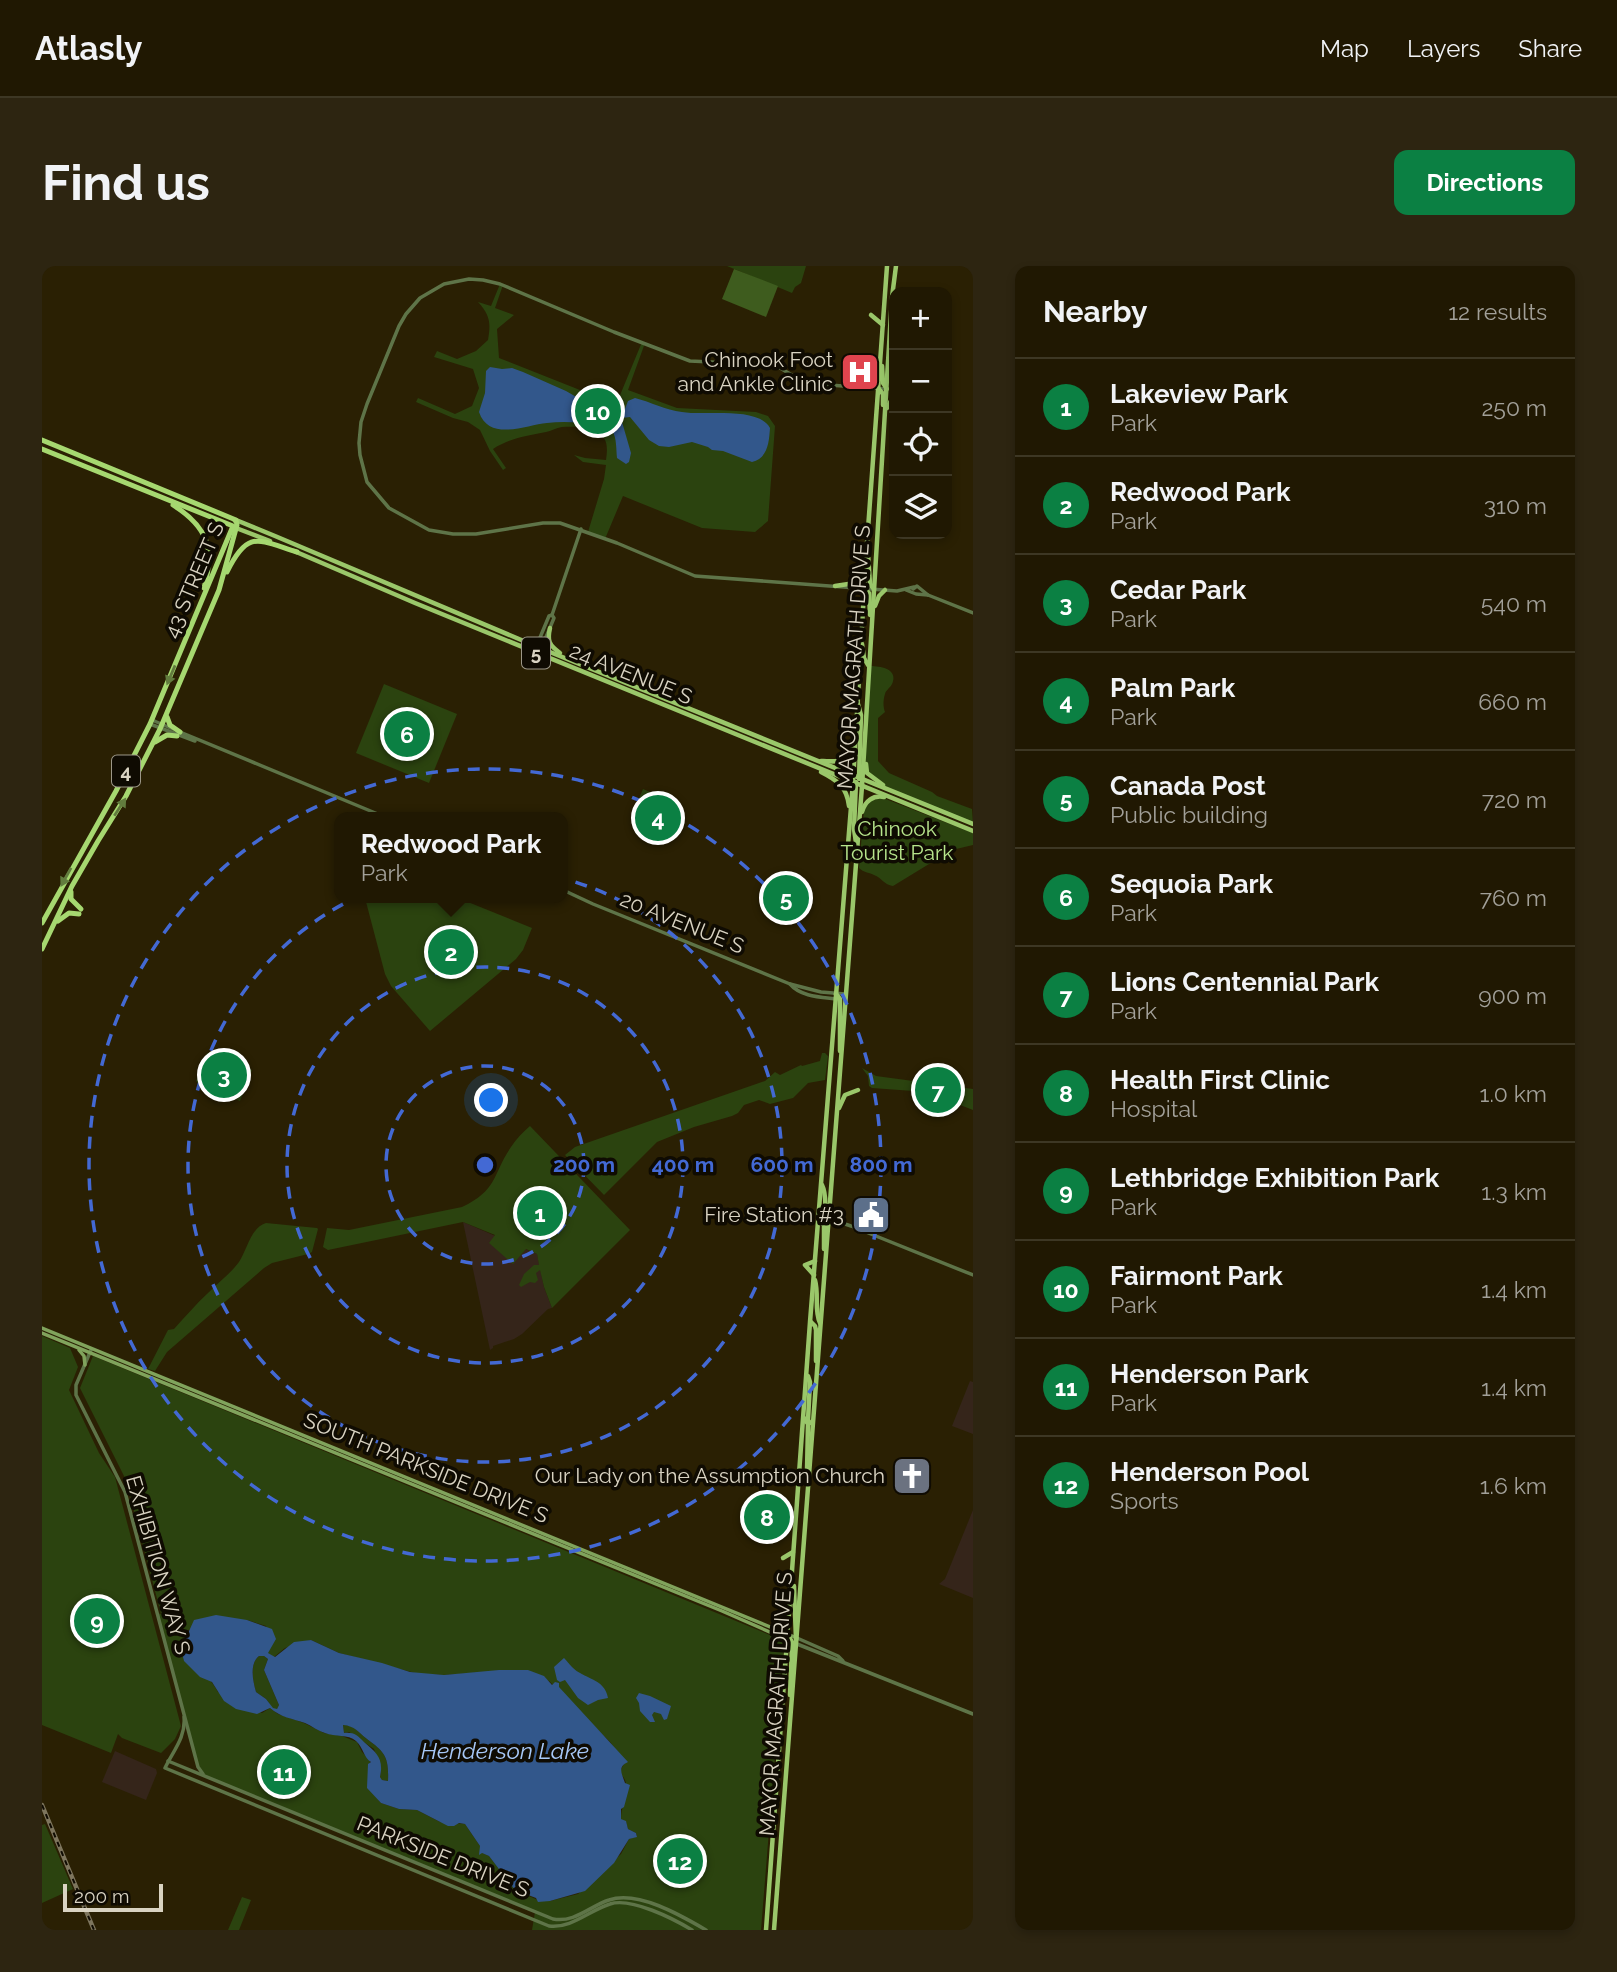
<!DOCTYPE html>
<html lang="en">
<head>
<meta charset="utf-8">
<style>
	:root { --surface:#201802; --page:#2d2511; --text:#f1f3f6; --muted:#a2a099; --line:#3d3724; --accent:#0b8043 }
	body { margin:0; font-family:Raleway,sans-serif; background:var(--page); color:var(--text) }
	.controls { position:absolute; right:21px; top:21px; display:grid; overflow:hidden; border-radius:14px; box-shadow:0 4px 10px #0003 }
	.controls button { width:63px; height:63px; display:grid; place-items:center; padding:0; border:0; border-bottom:2px solid var(--line); background:var(--surface); color:var(--text); font:35px sans-serif }
	.scale { position:absolute; left:21px; bottom:18px; width:100px; box-sizing:border-box; padding-left:7px; border:4px solid #d9d3c2; border-top:0; font-size:19px; line-height:24px; white-space:nowrap; color:#d9d3c2; -webkit-text-stroke:5px #0f0b02; paint-order:stroke }
	.you { position:absolute; left:450px; top:835px; width:24px; height:24px; margin:-18px; border:5px solid #fff; border-radius:50%; background:#1a73e8; box-shadow:0 0 0 10px #1a73e833 }
	.badge { display:grid; place-items:center; width:46px; height:46px; border-radius:50%; background:var(--accent); color:#fff; font-size:23px; font-weight:700 }
	.pin { position:absolute; translate:-50% -50%; border:4px solid #fff; box-shadow:0 2px 7px #0006 }
	.popup { position:absolute; left:292px; top:546px; width:234px; height:91px; box-sizing:border-box; display:grid; place-content:center; border-radius:14px; background:var(--surface); filter:drop-shadow(0 2px 5px #0005); font-size:23px; white-space:nowrap; color:var(--muted) }
	.popup b { font-size:26px; color:var(--text) }
	.popup::after { content:''; position:absolute; left:50%; top:100%; margin-left:-14px; border:14px solid transparent; border-top-color:var(--surface) }
	.list { margin:0; padding:0; list-style:none }
	h2 { display:flex; justify-content:space-between; align-items:center; height:91px; margin:0; padding:0 28px; font-size:30px }
	h2 small { font-size:23px; font-weight:400; color:var(--muted) }
	.list li { display:grid; grid-template-columns:46px 1fr auto; gap:21px; align-items:center; box-sizing:border-box; height:98px; padding:0 28px; border-top:2px solid var(--line) }
	.list b { display:block; font-size:26px; white-space:nowrap }
	.list p { margin:0; font-size:23px; white-space:nowrap; color:var(--muted) }
	.list em { font-size:23px; font-style:normal; color:var(--muted) }
	.icon { flex:none; width:38px; height:38px; fill:none; stroke:currentColor; stroke-width:2; stroke-linecap:round; stroke-linejoin:round }
	.map { position:relative; flex:none; width:931px; height:1664px; overflow:hidden; border-radius:14px }
	header { display:flex; align-items:center; gap:42px; box-sizing:border-box; height:98px; padding:0 35px; background:var(--surface); border-bottom:2px solid var(--line) }
	header strong { font-size:33px }
	nav { display:flex; gap:38px; margin-inline-start:auto; font-size:24px }
	.intro { display:flex; align-items:center; justify-content:space-between; box-sizing:border-box; height:168px; padding:0 42px }
	h1 { margin:0; font-size:49px }
	.button { padding:18px 32px; border-radius:14px; background:var(--accent); color:#fff; font-size:24px; font-weight:700 }
	main { display:flex; gap:42px; padding:0 42px }
	aside { flex:1; background:var(--surface); border-radius:14px; box-shadow:0 4px 10px #0003 }
	.map>svg:first-child { display:block }
	.education { fill:#35251a }
	.green { fill:#2b430f; fill-rule:evenodd }
	.forest { fill:#3e5c1e }
	.water { fill:#32578b; fill-rule:evenodd }
	.lines { fill:none; stroke-linecap:round; stroke-linejoin:round }
	.tertiary { stroke:#5e7448; stroke-width:3.5 }
	.secondary { stroke:#80a35c; stroke-width:3.5 }
	.primary { stroke:#9ac76a; stroke-width:4.5 }
	.trunk { stroke:#a6d870; stroke-width:5 }
	.rail-casing { stroke:#7d755d; stroke-width:4.5 }
	.rail { stroke:#0f0b02; stroke-width:2; stroke-dasharray:5; stroke-linecap:butt }
	.oneway { fill:#627c3e }
	.ring { fill:none; stroke:#4369d4; stroke-width:3.5; stroke-dasharray:12 9 }
	.labels { text-anchor:middle; stroke-width:7; stroke-linejoin:round; paint-order:stroke }
	.shield { fill:#0f0b02; stroke:#9c9788; stroke-width:2 }
	.shield-label { font-size:19px; font-weight:bold; fill:#d9d3c2 }
	.poi-label { font-size:21px; fill:#d9d3c2; stroke:#0f0b02; text-anchor:end }
	.street-label { font-size:21px; fill:#d9d3c2; stroke:#0f0b02 }
	.park-label { font-size:21px; fill:#b7e58c; stroke:#0f0b02 }
	.water-label { font-size:23px; font-style:italic; fill:#a7c8f7; stroke:#0f0b02 }
	.centre { fill:#4369d4; stroke:#0f0b02; stroke-width:3.5 }
	.ring-label { font-size:21px; text-anchor:middle; font-weight:bold; fill:#4369d4; stroke:#0f0b02; stroke-width:7; stroke-linejoin:round; paint-order:stroke }
</style>
</head>
<body>
<header>
<strong>Atlasly</strong>
<nav><a>Map</a><a>Layers</a><a>Share</a></nav>
</header>
<div class="intro"><h1>Find us</h1><a class="button">Directions</a></div>
<main>
<div class="map">
<svg width="931" height="1664" viewBox="0 0 931 1664">
	<rect width="100%" height="100%" fill="#2a2003"/>
	<!-- education -->
	<g class="education">
		<polygon points="421,956 495,988 502,1021 510,1042 506,1043 480,1068 472,1073 451,1080 451,1082 448,1084"/>
		<polygon points="928,1115 931,1116 931,1168 910,1160"/>
		<polygon points="931,1244 931,1332 897,1318 903,1313"/>
		<polygon points="73,1485 114,1503 115,1507 104,1534 60,1516"/>
	</g>
	<!-- green -->
	<g class="green">
		<polygon points="685,0 764,0 759,17 753,21 750,27"/>
		<path d="M458 18 461 19 453 42 472 49 455 63 457 92 543 126C554 137 562 137 576 134L600 76 603 77 586 124 635 142 714 146 726 150 733 160 726 255 713 266 660 262 581 230 563 273 546 266 562 213 564 199 541 196 532 189 543 192 564 194C565 187 566 178 562 172 554 161 532 160 520 161 514 162 509 165 504 166 484 170 468 172 451 183L464 202 461 204 448 185 438 164 426 156 411 152 374 136 376 132 413 148 430 140 437 122 431 103 392 91 395 85 415 93 434 85 446 74C449 57 448 49 436 36L449 40Z"/>
		<path d="M827 400C837 400 857 402 850 418 848 422 844 424 843 428 841 434 841 441 843 446L836 452V495L847 507 890 526 895 530 930 543 931 558 843 520 824 505 823 466Z"/>
		<polygon points="342,418 415,448 387,517 314,487"/>
		<polygon points="601,523 631,536 613,578 599,571 608,549 593,542"/>
		<path d="M841 532 931 567V579L910 584 851 620C842 619 840 612 832 609 826 606 822 607 817 602L822 544 828 534Z"/>
		<polygon points="323,632 416,632 490,662 481,684 474,693 388,765 349,720 343,708"/>
		<polygon points="165,787 170,787 210,804 198,835 157,819 154,815"/>
		<polygon points="780,787 783,787 786,790 783,814 766,817 751,832 728,838 717,834 702,839 696,847 690,850 652,861 615,876 562,929 523,889 533,881 723,815 733,806 738,809 759,799 760,800 778,795"/>
		<polygon points="820,802 834,810 931,823 931,844 885,826 830,822 827,820 826,810"/>
		<path d="M488 860 588 964 510 1042 502 1021 498 1004 494 1007 496 1014 493 1017 488 1016 479 1021 477 1019 482 1008 492 999H497L495 988 484 983 471 998 447 977 453 969 421 956 286 984 281 981 285 962 307 964 420 941C456 924 450 909 469 881 474 873 481 866 488 860Z"/>
		<path d="M224 957 275 962 276 963 270 986 266 988 230 997 222 1002 125 1086 113 1105 106 1103 126 1064 132 1063C143 1051 154 1038 166 1027 177 1016 188 1008 197 996 205 984 209 961 224 957Z"/>
		<polygon points="0,1070 28,1082 36,1101 27,1124 57,1187 73,1211 139,1460 133,1473 119,1487 80,1472 76,1468 69,1487 0,1459"/>
		<path d="M51 1090 740 1374 742 1378 719 1664H490L493 1646 162 1509 158 1505 115 1347 119 1348 84 1214 38 1122ZM205 1354 224 1360 227 1382 225 1387 232 1391 243 1382 269 1374 297 1387 377 1408 402 1409 474 1404 507 1415 569 1477 582 1498C574 1510 583 1508 584 1518 585 1525 579 1543 579 1553L584 1556 586 1563 594 1567 595 1570 587 1573 579 1588 536 1628 508 1635 496 1634 473 1624 455 1600 447 1590 438 1586V1580L423 1558 398 1556 375 1544 357 1543 339 1537 327 1523 328 1494 320 1486 315 1476 300 1470 282 1467 262 1457 236 1448 228 1442 220 1447 176 1426C170 1413 150 1395 139 1383L146 1364Z"/>
		<path d="M217 1390H222L226 1393 222 1404 237 1439 235 1443H231L224 1433 214 1426C211 1415 207 1398 217 1390Z"/>
		<path d="M301 1459C313 1459 316 1466 325 1473 343 1486 347 1491 346 1515L340 1514 338 1511 339 1506 332 1483 307 1466 302 1467Z"/>
		<polygon points="3,1558 31,1623 0,1637 0,1559"/>
		<polygon points="200,1631 209,1634 197,1664 186,1664"/>
	</g>
	<!-- forest -->
	<polygon class="forest" points="692,3 736,20 724,51 680,33"/>
	<!-- water -->
	<g class="water">
		<path d="M448 101 460 103 470 102 481 106 524 125 562 147H568L572 144 573 148H581L586 135 593 132C609 136 623 144 640 146 663 150 716 140 728 162 727 176 726 192 710 196L681 185 670 184 666 181 650 176 627 181 617 180 607 174 588 151 580 152V156L589 187 587 196 584 198 575 192C574 185 575 171 570 165 567 161 560 161 555 160 540 156 521 155 505 157 484 159 447 176 437 146L443 127 444 105Z"/>
		<path d="M174 1349 205 1354 230 1363 234 1373 226 1387 233 1391 252 1376 269 1374 297 1387 340 1397 368 1406 402 1409 457 1404H486L502 1410 510 1419 513 1416 517 1417V1421L586 1496C575 1501 580 1508 583 1517L588 1519 582 1541 579 1543V1553L584 1555 586 1563 594 1567 595 1571 587 1573 572 1597 543 1625 508 1635 496 1636 494 1632 473 1624 447 1590 440 1587 437 1589 438 1580 423 1558 417 1557 412 1560H406L375 1544 357 1543 339 1537 325 1522 326 1498 329 1496C322 1492 321 1481 314 1475 306 1468 293 1471 283 1467 276 1465 270 1460 263 1457 251 1453 238 1451 228 1442L215 1448 194 1443 182 1435 170 1416 158 1411 142 1395 139 1383 152 1354ZM217 1390H222L226 1393 222 1404 237 1439 235 1443 231 1442 224 1433 214 1426C211 1415 207 1398 217 1390ZM301 1459C313 1460 316 1466 325 1473 343 1486 347 1491 346 1515L340 1514 338 1511C342 1493 335 1487 322 1476 315 1469 312 1466 302 1467Z"/>
		<path d="M522 1392C525 1395 527 1398 530 1401 541 1413 563 1412 566 1432L556 1434 546 1439 536 1432 523 1414 518 1416 515 1414 512 1401Z"/>
		<polygon points="597,1427 608,1430 629,1440 625,1453 622,1454 619,1448 612,1446 610,1449 613,1456 608,1456 598,1445 597,1437 594,1432"/>
		<polygon points="634,1584 637,1591 641,1588 647,1593 641,1604 629,1608 623,1605 628,1596 626,1587"/>
	</g>
	<g class="lines">
		<!-- tertiary -->
		<g class="tertiary">
			<polyline points="845,123 772,118 760,115 733,99 648,95 572,66 458,18 441,14 427,13 402,18 378,32 364,48 357,60 325,138 319,156 317,177 318,189 325,216 347,242 387,264 411,268 434,268 501,257 518,257 575,277 653,310 855,325 872,321"/>
			<polyline points="871,323 875,320 886,329"/>
			<polyline points="864,324 874,328 886,329 931,347"/>
			<polyline points="492,386 507,350 510,349"/>
			<polyline points="497,388 512,352 510,349 539,263"/>
			<polyline points="110,454 131,463"/>
			<polyline points="108,458 153,475"/>
			<polyline points="138,466 343,551"/>
			<polyline points="521,624 551,638 748,718 779,726 803,728"/>
			<path d="M748 718C759 731 779 731 795 733"/>
			<polyline points="779,955 800,957 809,960 931,1009"/>
			<polyline points="49,1084 34,1119 34,1129 83,1226 156,1501 161,1508"/>
			<polyline points="755,1372 796,1390 801,1395"/>
			<polyline points="755,1378 931,1448"/>
			<path d="M142 1451C144 1471 131 1485 123 1502L507 1660C529 1663 548 1644 568 1638 589 1631 632 1653 650 1664"/>
			<path d="M126 1495 511 1653C533 1657 548 1640 567 1634 596 1624 640 1650 664 1664"/>
		</g>
		<!-- secondary -->
		<g class="secondary">
			<polyline points="0,1062 755,1372"/>
			<polyline points="0,1067 680,1345 746,1374"/>
			<polyline points="37,1084 42,1090 43,1099"/>
		</g>
		<!-- primary -->
		<g class="primary">
			<polyline points="829,49 841,59"/>
			<polyline points="840,100 841,117 845,123"/>
			<polyline points="821,121 828,117 836,107"/>
			<polyline points="836,122 841,128 841,139"/>
			<polyline points="845,142 852,129"/>
			<polyline points="193,255 194,254 233,270 503,384 931,558"/>
			<polyline points="194,262 228,275"/>
			<polyline points="252,285 373,337 931,565"/>
			<polyline points="826,288 828,318 832,323"/>
			<polyline points="793,320 813,317 821,298"/>
			<polyline points="822,322 827,327 828,349"/>
			<polyline points="833,340 837,330 843,324"/>
			<path d="M508 362C505 375 507 379 518 387"/>
			<polyline points="820,378 822,392 826,399"/>
			<polyline points="816,438 819,449 817,513"/>
			<path d="M779 495C800 496 805 497 811 476"/>
			<polyline points="824,498 825,507 841,519"/>
			<path d="M779 506C795 514 805 521 807 540"/>
			<path d="M820 546C823 535 831 529 842 531"/>
			<polyline points="814,577 812,563 814,516"/>
			<polyline points="794,728 798,733 798,785"/>
			<polyline points="797,842 803,829 816,824"/>
			<path d="M780 919C786 931 781 944 786 955"/>
			<polyline points="778,956 782,959 782,983"/>
			<polyline points="772,1009 763,999 773,995"/>
			<path d="M773 1014C777 1028 772 1045 778 1057"/>
			<polyline points="769,1056 773,1060 774,1064 774,1095"/>
			<polyline points="766,1110 768,1116 766,1154 768,1157"/>
			<polyline points="762,1152 766,1158 765,1205"/>
			<polyline points="741,1292 751,1286"/>
			<polyline points="752,1320 754,1374"/>
			<polyline points="746,1369 750,1376 750,1381 748,1429"/>
			<polyline points="724,1664 768,1056 811,516 824,291 845,0"/>
			<polyline points="732,1664 820,520 850,31 854,0"/>
		</g>
		<!-- trunk -->
		<g class="trunk">
			<polyline points="0,174 194,254 195,259 177,324 118,463 84,530 56,575 30,620 0,683"/>
			<polyline points="0,183 191,260 108,458 74,525 0,657"/>
			<path d="M131 239C166 261 173 283 162 322"/>
			<path d="M185 306C206 263 216 274 255 286"/>
			<polyline points="125,451 128,459 138,466"/>
			<polyline points="113,476 125,469 135,470"/>
			<polyline points="29,626 29,633 39,643"/>
			<polyline points="16,655 27,647 37,648"/>
		</g>
		<!-- rail casing -->
		<g class="rail-casing">
			<polyline id="rail" points="0,1539 52,1664"/>
		</g>
		<!-- rail -->
		<use href="#rail" class="rail"/>
	</g>
	<!-- one-way arrows -->
	<defs><path id="oneway-solid" d="M-6-.8H1V-3.2L6.5 0L1 3.2V.8H-6Z" transform="scale(1.75)"/></defs>
	<g class="oneway">
		<use href="#oneway-solid" transform="translate(129 409) rotate(113)"/>
		<use href="#oneway-solid" transform="translate(78 541) rotate(-57)"/>
		<use href="#oneway-solid" transform="translate(24 611) rotate(119)"/>
	</g>
	<!-- distance rings -->
	<g class="ring">
		<circle cx="443" cy="899" r="99"/>
		<circle cx="443" cy="899" r="198"/>
		<circle cx="443" cy="899" r="297"/>
		<circle cx="443" cy="899" r="396"/>
	</g>
	<!-- icons -->
	<defs>
		<g id="hospital-square" transform="scale(2.0125)"><rect x="-9" y="-9" width="18" height="18" rx="4" fill="#e0444e" stroke="#0f0b02"/><path d="M-5-5h3v3.5h4V-5h3V5h-3V1.5h-4V5h-3Z" fill="#fff"/></g>
		<g id="civic-square" transform="scale(2.0125)"><rect x="-9" y="-9" width="18" height="18" rx="4" fill="#5c6f8a" stroke="#0f0b02"/><path d="M-.6-6.5H3V-4.5H.6V-3L4-1V1h2V6H-6V1h2V-1L-.6-3ZM-1.2 2.5V6h2.4V2.5Z" fill="#fff"/></g>
		<g id="church-square" transform="scale(2.0125)"><rect x="-9" y="-9" width="18" height="18" rx="4" fill="#6b7280" stroke="#0f0b02"/><path d="M-1.2-6h2.4v3.5h3.3v2.4h-3.3V6h-2.4V-.1h-3.3v-2.4h3.3Z" fill="#fff"/></g>
	</defs>
	<g fill-rule="evenodd">
		<use href="#hospital-square" x="818" y="106"/>
		<use href="#civic-square" x="829" y="949"/>
		<use href="#church-square" x="870" y="1210"/>
	</g>
	<g class="labels">
		<!-- shield labels -->
		<g class="shield">
			<rect x="480" y="371.5" width="28" height="31" rx="5"/>
			<rect x="70" y="489.5" width="28" height="31" rx="5"/>
		</g>
		<g class="shield-label">
			<text x="494" y="394">5</text>
			<text x="84" y="512">4</text>
		</g>
		<!-- poi labels -->
		<g class="poi-label">
			<text x="791" y="101">Chinook Foot<tspan x="791" dy="24">and Ankle Clinic</tspan></text>
			<text x="802" y="956">Fire Station #3</text>
			<text x="843" y="1217">Our Lady on the Assumption Church</text>
		</g>
		<!-- street labels -->
		<g class="street-label">
			<text transform="translate(152 314) rotate(-67)" y="7">43 STREET S</text>
			<text transform="translate(812 391) rotate(-86)" y="7">MAYOR MAGRATH DRIVE S</text>
			<text transform="translate(589 408) rotate(22)" y="7">24 AVENUE S</text>
			<text transform="translate(640 657) rotate(22)" y="7">20 AVENUE S</text>
			<text transform="translate(384 1202) rotate(22)" y="7">SOUTH PARKSIDE DRIVE S</text>
			<text transform="translate(116 1299) rotate(74)" y="7">EXHIBITION WAY S</text>
			<text transform="translate(734 1438) rotate(-86)" y="7">MAYOR MAGRATH DRIVE S</text>
			<text transform="translate(401 1591) rotate(22)" y="7">PARKSIDE DRIVE S</text>
		</g>
		<!-- park labels -->
		<g class="park-label">
			<text x="855" y="570">Chinook<tspan x="855" dy="24">Tourist Park</tspan></text>
		</g>
		<!-- water labels -->
		<g class="water-label">
			<text x="463" y="1493">Henderson Lake</text>
		</g>
	</g>
	<circle cx="443" cy="899" r="10" class="centre"/>
	<g class="ring-label">
		<text x="542" y="906">200 m</text>
		<text x="641" y="906">400 m</text>
		<text x="740" y="906">600 m</text>
		<text x="839" y="906">800 m</text>
	</g>
</svg>
<div class="controls">
<button>+</button>
<button>−</button>
<button><svg class="icon" aria-label="locate" viewBox="0 0 24 24"><circle cx="12" cy="12" r="6"/><path d="M12 2v4M12 18v4M2 12h4M18 12h4"/></svg></button>
<button><svg class="icon" aria-label="layers" viewBox="0 0 24 24"><path d="M12 4l9 5-9 5-9-5zM3 14l9 5 9-5"/></svg></button>
</div>
<div class="scale">200 m</div>
<div class="you"></div>
<div class="pin badge" style="left:498px;top:947px">1</div>
<div class="pin badge" style="left:409px;top:686px">2</div>
<div class="popup"><b>Redwood Park</b>Park</div>
<div class="pin badge" style="left:182px;top:809px">3</div>
<div class="pin badge" style="left:616px;top:552px">4</div>
<div class="pin badge" style="left:744px;top:632px">5</div>
<div class="pin badge" style="left:365px;top:468px">6</div>
<div class="pin badge" style="left:896px;top:824px">7</div>
<div class="pin badge" style="left:725px;top:1251px">8</div>
<div class="pin badge" style="left:55px;top:1355px">9</div>
<div class="pin badge" style="left:556px;top:145px">10</div>
<div class="pin badge" style="left:242px;top:1506px">11</div>
<div class="pin badge" style="left:638px;top:1595px">12</div>
</div>
<aside>
<h2>Nearby<small>12 results</small></h2>
<ul class="list">
<li><span class="badge">1</span><div><b>Lakeview Park</b><p>Park</p></div><em>250 m</em></li>
<li><span class="badge">2</span><div><b>Redwood Park</b><p>Park</p></div><em>310 m</em></li>
<li><span class="badge">3</span><div><b>Cedar Park</b><p>Park</p></div><em>540 m</em></li>
<li><span class="badge">4</span><div><b>Palm Park</b><p>Park</p></div><em>660 m</em></li>
<li><span class="badge">5</span><div><b>Canada Post</b><p>Public building</p></div><em>720 m</em></li>
<li><span class="badge">6</span><div><b>Sequoia Park</b><p>Park</p></div><em>760 m</em></li>
<li><span class="badge">7</span><div><b>Lions Centennial Park</b><p>Park</p></div><em>900 m</em></li>
<li><span class="badge">8</span><div><b>Health First Clinic</b><p>Hospital</p></div><em>1.0 km</em></li>
<li><span class="badge">9</span><div><b>Lethbridge Exhibition Park</b><p>Park</p></div><em>1.3 km</em></li>
<li><span class="badge">10</span><div><b>Fairmont Park</b><p>Park</p></div><em>1.4 km</em></li>
<li><span class="badge">11</span><div><b>Henderson Park</b><p>Park</p></div><em>1.4 km</em></li>
<li><span class="badge">12</span><div><b>Henderson Pool</b><p>Sports</p></div><em>1.6 km</em></li>
</ul>
</aside>
</main>
</body>
</html>
